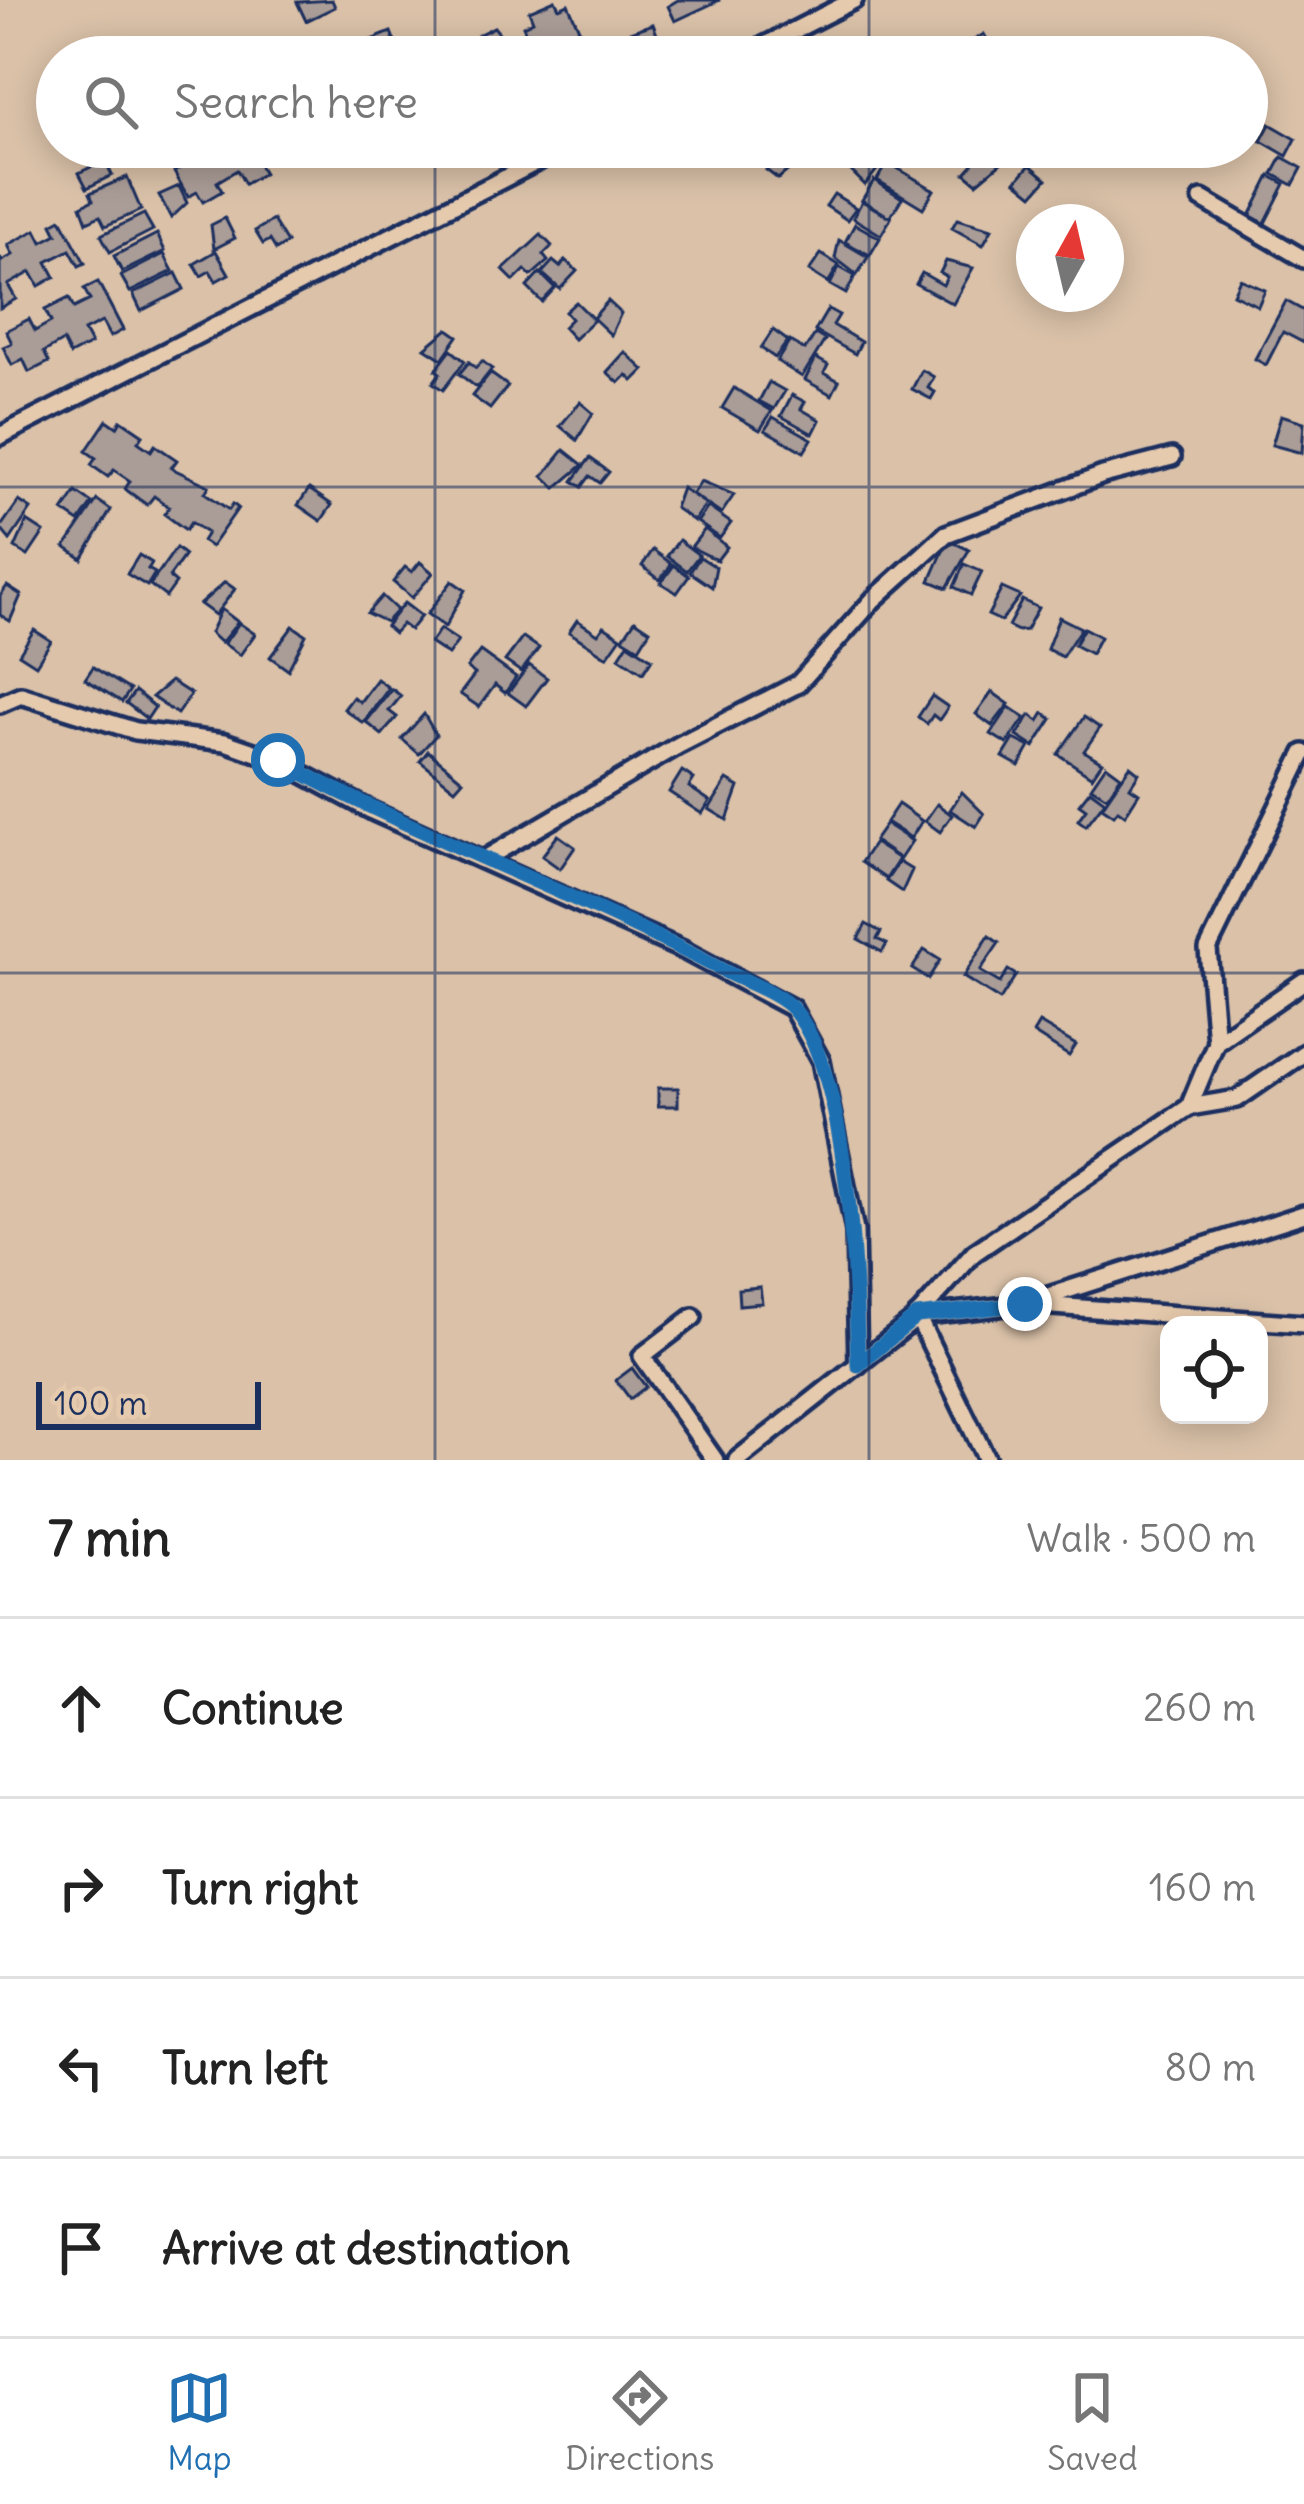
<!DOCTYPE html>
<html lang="en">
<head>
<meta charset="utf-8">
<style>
	:root { --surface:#fff; --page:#f2f2f2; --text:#222; --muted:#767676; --line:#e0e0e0; --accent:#1f6fb2 }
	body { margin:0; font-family:Delius,sans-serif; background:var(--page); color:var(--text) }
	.controls { position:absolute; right:36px; bottom:36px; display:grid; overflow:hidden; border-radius:24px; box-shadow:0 6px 30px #0003 }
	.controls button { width:108px; height:108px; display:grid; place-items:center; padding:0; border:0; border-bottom:3px solid var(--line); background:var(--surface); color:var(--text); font:60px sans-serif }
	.compass { position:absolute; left:1016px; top:204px; width:108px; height:108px; border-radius:50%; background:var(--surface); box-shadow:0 6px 30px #0003; rotate:8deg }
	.scale { position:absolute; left:36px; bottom:30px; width:225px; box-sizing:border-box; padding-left:12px; border:6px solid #1b2f5e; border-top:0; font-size:33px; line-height:42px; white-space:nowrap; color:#1b2f5e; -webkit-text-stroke:9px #e6caad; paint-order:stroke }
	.stop { position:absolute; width:36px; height:36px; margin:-27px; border:9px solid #1f6fb2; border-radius:50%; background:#fff }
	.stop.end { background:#1f6fb2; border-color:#fff; box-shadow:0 3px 12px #0008 }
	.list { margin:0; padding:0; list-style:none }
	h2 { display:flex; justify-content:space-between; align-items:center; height:156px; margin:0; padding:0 48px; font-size:51px }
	h2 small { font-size:39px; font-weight:400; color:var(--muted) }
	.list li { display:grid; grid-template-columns:78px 1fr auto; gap:36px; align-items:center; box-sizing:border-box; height:180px; padding:0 48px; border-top:3px solid var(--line) }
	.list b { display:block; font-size:45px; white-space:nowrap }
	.list em { font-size:39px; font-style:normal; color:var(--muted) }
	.icon { flex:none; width:66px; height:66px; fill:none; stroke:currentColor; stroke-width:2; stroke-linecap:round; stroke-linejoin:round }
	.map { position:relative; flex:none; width:1304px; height:1460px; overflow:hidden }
	.search { position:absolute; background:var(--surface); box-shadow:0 6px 30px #0003; left:36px; right:36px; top:36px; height:132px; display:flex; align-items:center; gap:30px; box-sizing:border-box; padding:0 42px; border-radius:66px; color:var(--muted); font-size:45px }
	.sheet { height:876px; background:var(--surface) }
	nav { display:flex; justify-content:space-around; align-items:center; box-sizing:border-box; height:168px; border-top:3px solid var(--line); background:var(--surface); font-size:33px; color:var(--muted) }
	nav a { display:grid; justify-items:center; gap:6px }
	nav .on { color:var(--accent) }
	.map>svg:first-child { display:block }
	.building { fill:#aa9c96; stroke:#1b2f5e; stroke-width:3 }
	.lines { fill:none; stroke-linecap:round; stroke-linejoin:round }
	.street-casing { stroke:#1b2f5e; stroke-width:24 }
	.street { stroke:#e6caad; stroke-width:15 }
	.route { stroke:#1f6fb2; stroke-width:15 }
	.grid { fill:none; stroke:#1b2f5e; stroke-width:3; stroke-opacity:0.55 }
</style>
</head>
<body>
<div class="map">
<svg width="1304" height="1460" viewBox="0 0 1304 1460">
	<rect width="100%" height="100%" fill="#dac1a8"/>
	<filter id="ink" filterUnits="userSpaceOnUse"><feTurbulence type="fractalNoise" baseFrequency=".00833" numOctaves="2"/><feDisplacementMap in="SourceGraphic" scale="24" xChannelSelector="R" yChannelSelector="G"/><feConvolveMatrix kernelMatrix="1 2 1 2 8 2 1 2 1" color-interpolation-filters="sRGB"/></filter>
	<g filter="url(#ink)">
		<!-- building -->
		<g class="building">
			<polygon points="332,0 335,7 306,21 297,2"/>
			<polygon points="555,0 559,8 568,4 579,29 544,50 542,45 533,49 523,26 533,21 529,11"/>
			<polygon points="720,0 675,21 668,6 678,0"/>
			<polygon points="653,24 661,45 638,53 630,32"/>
			<polygon points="494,27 508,44 488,54 478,35"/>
			<polygon points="391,32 399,52 387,57 370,53 366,42"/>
			<polygon points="984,34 992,48 968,57 962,47"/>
			<polygon points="572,40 576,48 585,44 590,57 548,57 545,52"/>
			<polygon points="1270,124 1296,139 1287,156 1261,141"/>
			<polygon points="196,147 206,159 226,147 265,147 271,156 258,163 264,173 245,184 237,170 217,182 222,191 203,202 197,192 188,197 174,172 184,166 179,157"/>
			<polygon points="988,147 1007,158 977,183 965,173"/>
			<polygon points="780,149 798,162 778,179 766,170"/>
			<polygon points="858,152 884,161 865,185 848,168"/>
			<polygon points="1282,157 1302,168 1293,185 1273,174"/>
			<polygon points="105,160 112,175 87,188 79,173"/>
			<polygon points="887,162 934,190 923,208 877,180"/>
			<polygon points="1030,165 1047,179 1033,195 1016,181"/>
			<polygon points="1270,176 1285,184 1265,223 1250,216"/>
			<polygon points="127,177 141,210 105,226 100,216 87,222 81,206 93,200 90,193"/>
			<polygon points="874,180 902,198 890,217 862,200"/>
			<polygon points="179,186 187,203 171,218 159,195"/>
			<polygon points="834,194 856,208 847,220 826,206"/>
			<polygon points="862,201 891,218 881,235 853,218"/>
			<polygon points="144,214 153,230 110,252 101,235"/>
			<polygon points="225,218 235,238 214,249 211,225"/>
			<polygon points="61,219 85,263 79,266 70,250 47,262 55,277 39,286 31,272 8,285 16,299 0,308 0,257 2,261 13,255 8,245 36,230 42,242 57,234 52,224"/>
			<polygon points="957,219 992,229 983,245 952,228"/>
			<polygon points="273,220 287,243 276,250 270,240 263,244 255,231"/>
			<polygon points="855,224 880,238 870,255 845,242"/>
			<polygon points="157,234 165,251 122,272 114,256"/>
			<polygon points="541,235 552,246 543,255 548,261 531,276 525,270 514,281 503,270"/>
			<polygon points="839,240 868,257 857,275 835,258"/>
			<polygon points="216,251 229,274 216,281 210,271 201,276 194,264"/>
			<polygon points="164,254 173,271 130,292 121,276"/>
			<polygon points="821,254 839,265 828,283 809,271"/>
			<polygon points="565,260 577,271 560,289 542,273 553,261 560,267"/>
			<polygon points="946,261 973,268 953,304 916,284 922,273 943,285 947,277 940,273"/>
			<polygon points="839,267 855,276 846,294 830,285"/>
			<polygon points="176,273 184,289 141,311 133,294"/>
			<polygon points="540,273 555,288 542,302 527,287"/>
			<polygon points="1240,279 1265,290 1258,306 1233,294"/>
			<polygon points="98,282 123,330 110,337 102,322 84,331 91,344 70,355 63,341 44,352 49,362 29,372 23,359 12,365 3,347 12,343 6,331 29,319 35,331 51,322 45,310 69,298 74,308 90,300 84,289"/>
			<polygon points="608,301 621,313 611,335 593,318"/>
			<polygon points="1286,301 1304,311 1304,343 1283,332 1266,365 1255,359"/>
			<polygon points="576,302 594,320 574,339 563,327 571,319 565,312"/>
			<polygon points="828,309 839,315 833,325 861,342 855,354 815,331"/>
			<polygon points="448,329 458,336 442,359 425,348"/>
			<polygon points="773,330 788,341 775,358 761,348"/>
			<polygon points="815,334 825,340 802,377 777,361 790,341 805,350"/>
			<polygon points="451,350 465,361 443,390 433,383 440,373 436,370"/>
			<polygon points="625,352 644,370 633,381 627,375 619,383 607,372"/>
			<polygon points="816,358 828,365 824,373 839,381 832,395 805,380"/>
			<polygon points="482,361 492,369 477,388 459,374 469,362 476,368"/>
			<polygon points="922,370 934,377 928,388 935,392 931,399 912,389"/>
			<polygon points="490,373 508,386 490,409 472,396"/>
			<polygon points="769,382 785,391 774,409 759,401"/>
			<polygon points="734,388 772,411 760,430 722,408"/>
			<polygon points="792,395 805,402 801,409 820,420 813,434 781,416"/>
			<polygon points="580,402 593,413 577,440 560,426"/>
			<polygon points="1281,415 1304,422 1302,453 1272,445"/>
			<polygon points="773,417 812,439 804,452 765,430"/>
			<polygon points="107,420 117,427 121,420 143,435 138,442 151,451 155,445 177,460 171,468 209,486 205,493 229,510 233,504 238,508 211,547 202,541 207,533 191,522 186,530 164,514 169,507 154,496 147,505 125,489 130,481 114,470 108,477 91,465 96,458 86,451"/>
			<polygon points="564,450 583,465 556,488 543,476"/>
			<polygon points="590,458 609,472 600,483 590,476 582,487 573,481"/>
			<polygon points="701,481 734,495 721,514 692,494"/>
			<polygon points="682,488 706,504 694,521 675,508"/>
			<polygon points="309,489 332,505 321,521 298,505"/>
			<polygon points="76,492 92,503 79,522 63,511"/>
			<polygon points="97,500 111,510 82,559 65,547"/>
			<polygon points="19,501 31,509 10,540 0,528"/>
			<polygon points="708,507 731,523 720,538 697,522"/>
			<polygon points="27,521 44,532 28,556 15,548"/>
			<polygon points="705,529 727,547 717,560 691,547"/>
			<polygon points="679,540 699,555 687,571 667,556"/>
			<polygon points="948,540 969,550 947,588 930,581"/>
			<polygon points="176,548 185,555 169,577 176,583 166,597 150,585"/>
			<polygon points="653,550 672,564 660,580 642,566"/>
			<polygon points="139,555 152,563 148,569 155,573 147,586 127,574"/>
			<polygon points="700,557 716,567 712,587 690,572"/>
			<polygon points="420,562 433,573 412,598 393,582 405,567 412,572"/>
			<polygon points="964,564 982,572 971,595 954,587"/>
			<polygon points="674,565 689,576 677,593 661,583"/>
			<polygon points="452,581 465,590 445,627 427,614"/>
			<polygon points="225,582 235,589 215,615 200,604"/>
			<polygon points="7,586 21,595 10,621 0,615 0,596"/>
			<polygon points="1002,588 1020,596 1001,621 988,615"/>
			<polygon points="382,596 397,610 386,622 367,613"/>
			<polygon points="1022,600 1038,608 1026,630 1018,631 1008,626"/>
			<polygon points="404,603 421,616 410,630 402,624 394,633 386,626"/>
			<polygon points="221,609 238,622 221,643 210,633"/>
			<polygon points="1059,617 1081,628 1062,657 1047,649"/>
			<polygon points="577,620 598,634 604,626 621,637 607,657 569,632"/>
			<polygon points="635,620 650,630 639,648 623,638"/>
			<polygon points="239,623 255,634 240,655 224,644"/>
			<polygon points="293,626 306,635 288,670 270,657"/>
			<polygon points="1084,628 1100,637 1091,654 1074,645"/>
			<polygon points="440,629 458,641 448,655 430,643"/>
			<polygon points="34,630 51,641 36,665 19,654"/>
			<polygon points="523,637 539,648 521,672 505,661"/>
			<polygon points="628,643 652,659 643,673 619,657"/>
			<polygon points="480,651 516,677 505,693 495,685 479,707 460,694 475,674 467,668"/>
			<polygon points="529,665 547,678 526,706 508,693"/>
			<polygon points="93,667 130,690 122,702 85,679"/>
			<polygon points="377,679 389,688 363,723 344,709 353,697 360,702"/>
			<polygon points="171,681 191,694 177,714 152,697"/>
			<polygon points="392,689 401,696 389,711 397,717 382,735 366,722"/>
			<polygon points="135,691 155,707 147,719 126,703"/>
			<polygon points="992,692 1009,704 992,726 976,714"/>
			<polygon points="932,696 948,707 939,720 933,715 927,724 918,717"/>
			<polygon points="1009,707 1025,718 1007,744 991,734"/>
			<polygon points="1044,713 1052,719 1034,747 1017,736 1030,715 1039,721"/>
			<polygon points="424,714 436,735 419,754 402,739"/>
			<polygon points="1084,717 1100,728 1084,751 1102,762 1092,777 1058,754"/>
			<polygon points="1014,739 1030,747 1019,766 1003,757"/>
			<polygon points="428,751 463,780 455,789 420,761"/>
			<polygon points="1106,765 1121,776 1107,797 1091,787"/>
			<polygon points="1130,766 1139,773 1130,787 1139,793 1125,815 1118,810 1114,815 1102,807"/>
			<polygon points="682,771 694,779 689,787 710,801 702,814 669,792"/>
			<polygon points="727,780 739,787 727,820 709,809"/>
			<polygon points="1090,790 1105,801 1086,826 1078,820 1086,809 1079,804"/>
			<polygon points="962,792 984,814 976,827 950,810"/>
			<polygon points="898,804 922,821 911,838 886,822"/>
			<polygon points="937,804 952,815 940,832 925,821"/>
			<polygon points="886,824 912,841 900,859 874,841"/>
			<polygon points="558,835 575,847 560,869 542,856"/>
			<polygon points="874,843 899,859 886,879 861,862"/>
			<polygon points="899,862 912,870 902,892 886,881"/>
			<polygon points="866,924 881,932 877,939 887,944 882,952 858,939"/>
			<polygon points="989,936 999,943 980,971 1000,983 1008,970 1016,975 1000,1000 963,977"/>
			<polygon points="924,950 940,960 928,979 912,969"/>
			<polygon points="1039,1023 1076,1045 1069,1056 1033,1033"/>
			<rect x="658" y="1088" width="20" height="18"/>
			<polygon points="760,1287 762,1303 739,1305 738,1289"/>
			<polygon points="632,1368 646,1387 630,1399 616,1380"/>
		</g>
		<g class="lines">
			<!-- street casing -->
			<g class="street-casing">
				<g id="street">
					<polyline points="742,57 854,0"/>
					<polyline points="1202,199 1304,259"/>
					<polyline points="0,436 566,147"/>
					<polyline points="0,704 21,695 136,731 225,742 277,760 374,812 683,950 792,1008 821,1061 855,1231 858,1365"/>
					<polyline points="483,860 679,745 798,684 873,600 946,534 1103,475 1172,457"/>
					<polyline points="1216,1042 1208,949 1304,753"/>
					<polyline points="1189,1107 1237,1099 1304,1053"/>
					<polyline points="1033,1301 1304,1214"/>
					<polyline points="693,1317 642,1356 715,1460"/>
					<polyline points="737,1460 913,1321 974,1253 1189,1107 1216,1042 1304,981"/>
					<polyline points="987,1460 917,1316 1025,1304 1304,1324"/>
				</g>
			</g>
			<!-- street -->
			<use href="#street" class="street"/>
		</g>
	</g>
	<g class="lines" filter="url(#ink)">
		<!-- route -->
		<path class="route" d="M278 760C422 838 577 893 722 970 743 981 779 993 794 1010 849 1076 856 1278 858 1365L917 1316 1025 1304"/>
	</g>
	<!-- grid -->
	<path class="grid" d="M435 0V57M869 0V57M435 147V1460M869 147V1460M0 487H1304M0 973H1304"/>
</svg>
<div class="controls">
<button><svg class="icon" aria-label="locate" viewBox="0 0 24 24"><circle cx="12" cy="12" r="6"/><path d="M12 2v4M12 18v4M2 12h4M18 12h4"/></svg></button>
</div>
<svg class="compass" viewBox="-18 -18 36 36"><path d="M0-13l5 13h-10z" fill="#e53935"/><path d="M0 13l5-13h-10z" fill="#767676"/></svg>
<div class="scale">100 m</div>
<div class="stop" style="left:278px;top:760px"></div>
<div class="stop end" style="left:1025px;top:1304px"></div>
<div class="search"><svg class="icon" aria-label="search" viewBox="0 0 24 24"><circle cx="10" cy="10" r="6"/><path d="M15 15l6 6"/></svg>Search here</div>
</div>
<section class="sheet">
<h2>7 min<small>Walk · 500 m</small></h2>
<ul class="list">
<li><svg class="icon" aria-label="ahead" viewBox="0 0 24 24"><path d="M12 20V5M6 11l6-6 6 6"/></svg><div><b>Continue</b></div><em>260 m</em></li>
<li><svg class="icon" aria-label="right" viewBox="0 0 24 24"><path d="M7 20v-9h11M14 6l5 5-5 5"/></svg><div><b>Turn right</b></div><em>160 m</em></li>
<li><svg class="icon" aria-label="left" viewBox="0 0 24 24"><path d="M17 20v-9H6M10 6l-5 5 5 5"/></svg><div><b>Turn left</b></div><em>80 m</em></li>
<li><svg class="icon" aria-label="arrive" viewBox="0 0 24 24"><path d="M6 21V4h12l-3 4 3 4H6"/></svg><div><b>Arrive at destination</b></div></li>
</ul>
</section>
<nav>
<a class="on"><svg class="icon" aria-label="map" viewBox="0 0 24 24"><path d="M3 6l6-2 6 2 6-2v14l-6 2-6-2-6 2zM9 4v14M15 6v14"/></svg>Map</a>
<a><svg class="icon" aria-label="directions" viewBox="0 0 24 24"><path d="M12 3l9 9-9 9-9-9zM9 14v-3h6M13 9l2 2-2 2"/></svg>Directions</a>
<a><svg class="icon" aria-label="saved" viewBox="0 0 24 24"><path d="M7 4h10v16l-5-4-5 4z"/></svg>Saved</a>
</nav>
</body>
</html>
